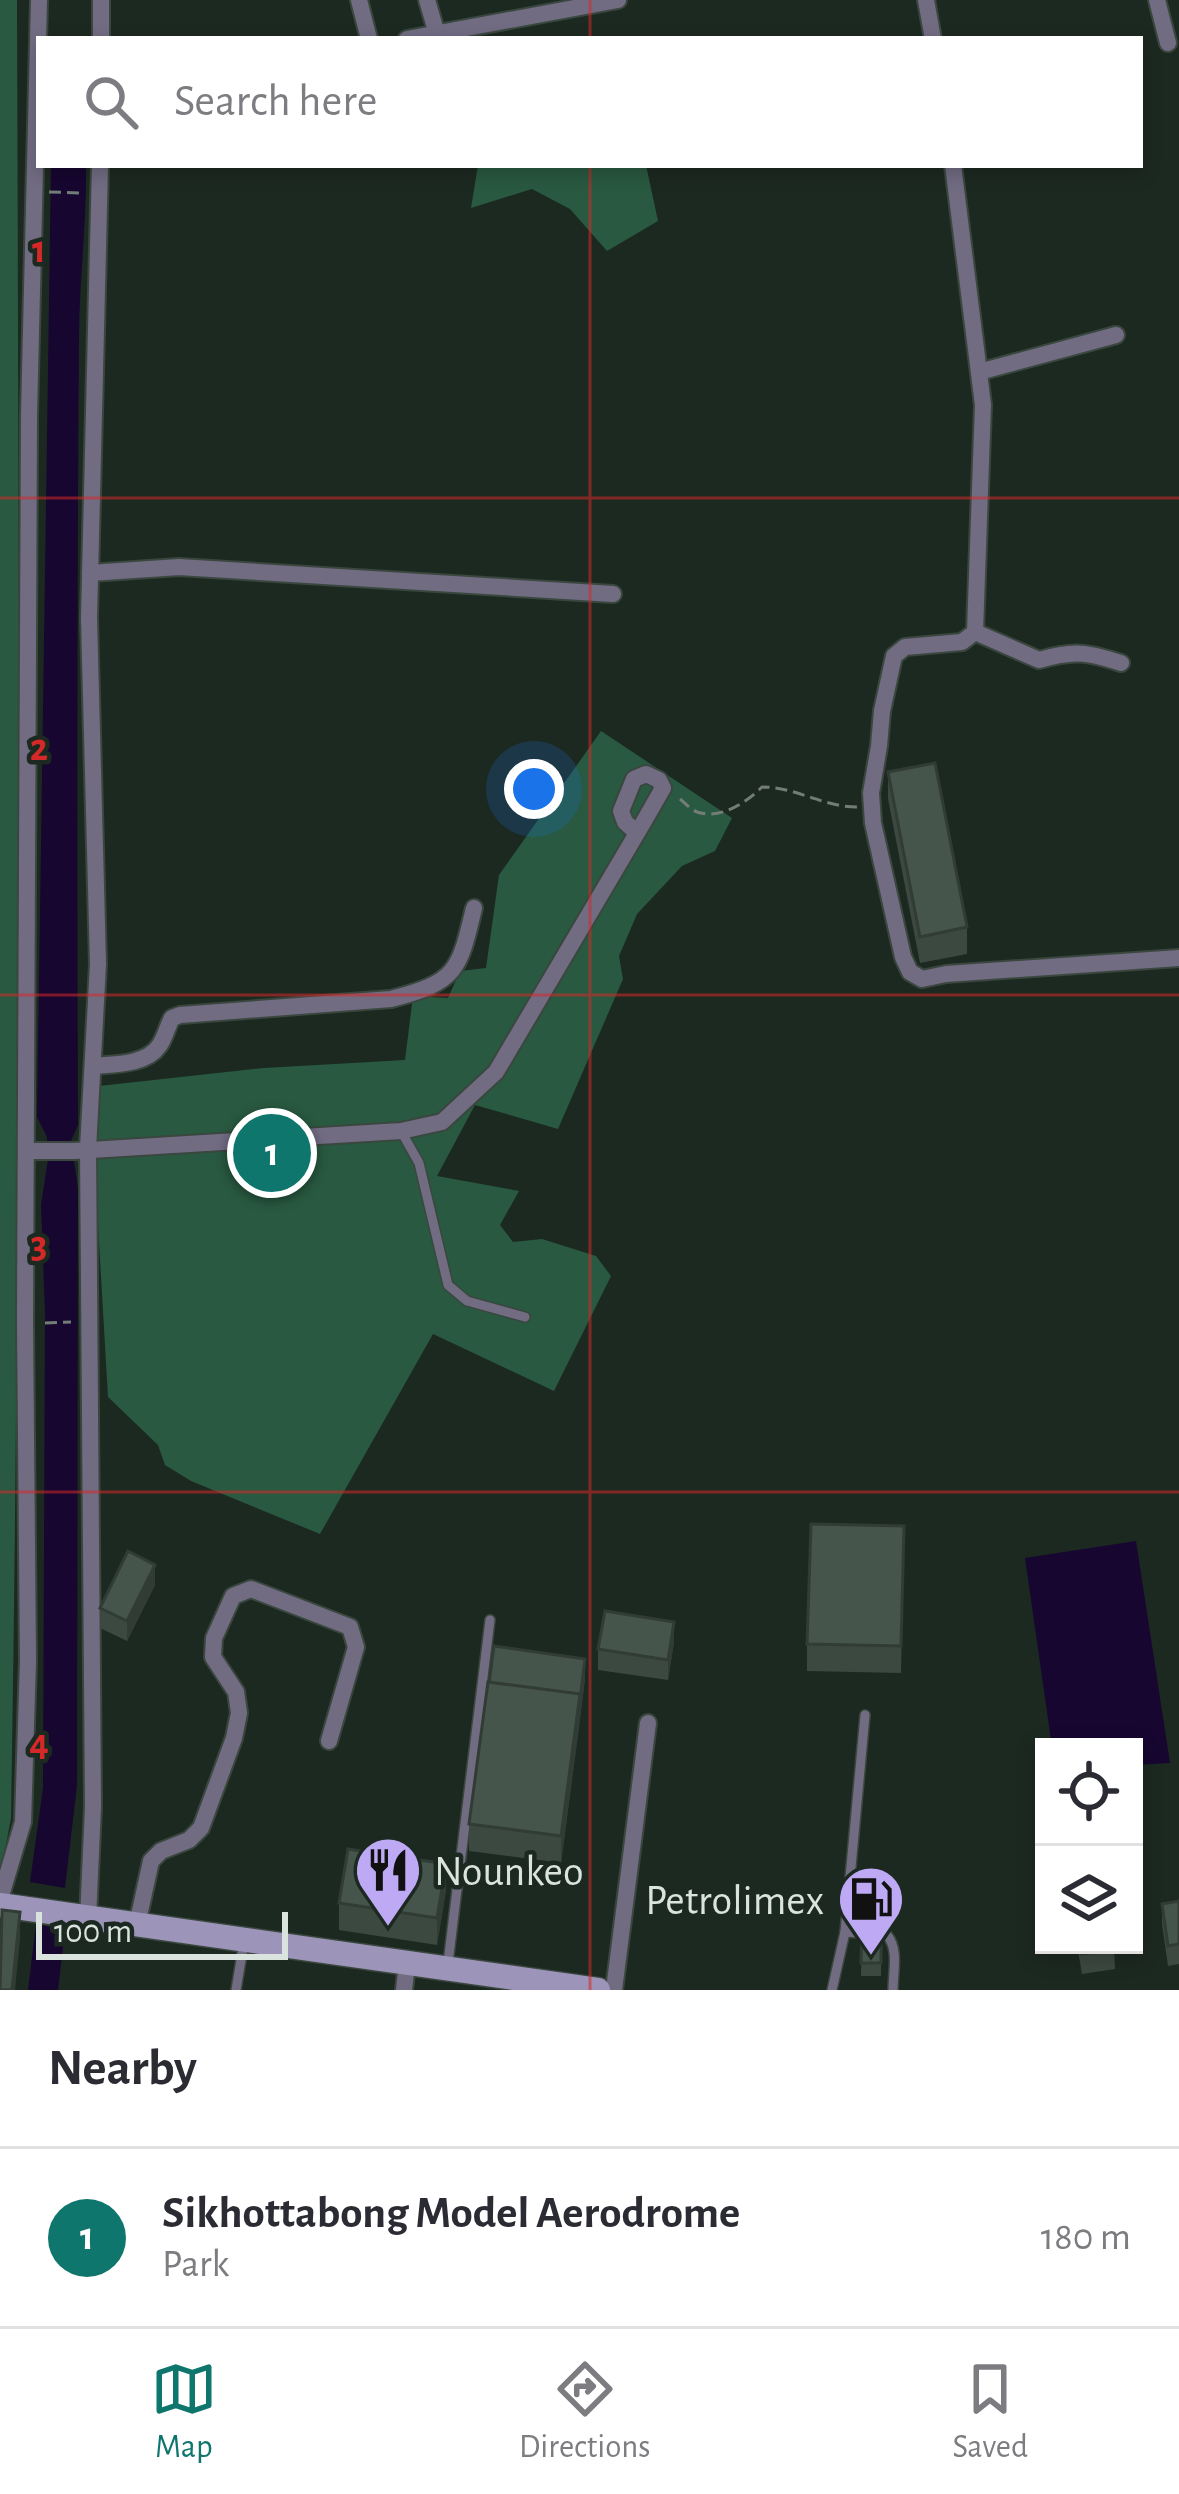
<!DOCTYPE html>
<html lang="en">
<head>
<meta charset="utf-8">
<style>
	:root { --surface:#fff; --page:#f7f7f7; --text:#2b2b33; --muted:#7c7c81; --line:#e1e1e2; --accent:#0f766e }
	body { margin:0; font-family:"Alegreya Sans",sans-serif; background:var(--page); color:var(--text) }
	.controls { position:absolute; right:36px; bottom:36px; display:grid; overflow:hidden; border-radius:0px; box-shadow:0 6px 18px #0003 }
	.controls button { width:108px; height:108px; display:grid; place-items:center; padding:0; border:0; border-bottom:3px solid var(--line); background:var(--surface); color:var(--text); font:60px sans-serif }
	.scale { position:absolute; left:36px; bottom:30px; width:252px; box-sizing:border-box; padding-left:12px; border:6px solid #dae3dd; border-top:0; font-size:33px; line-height:42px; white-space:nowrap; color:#dae3dd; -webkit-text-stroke:9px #1c2921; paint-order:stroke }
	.you { position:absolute; left:534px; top:789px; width:42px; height:42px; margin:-30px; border:9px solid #fff; border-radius:50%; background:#1a73e8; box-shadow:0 0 0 18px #1a73e833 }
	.badge { display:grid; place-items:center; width:78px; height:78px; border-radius:50%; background:var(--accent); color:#fff; font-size:39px; font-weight:700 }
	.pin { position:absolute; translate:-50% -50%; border:6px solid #fff; box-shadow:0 3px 12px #0006 }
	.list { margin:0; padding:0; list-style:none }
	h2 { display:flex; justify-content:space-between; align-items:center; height:156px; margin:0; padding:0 48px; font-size:51px }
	h2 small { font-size:39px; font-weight:400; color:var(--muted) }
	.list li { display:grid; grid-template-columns:78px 1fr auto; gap:36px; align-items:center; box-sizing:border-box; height:180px; padding:0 48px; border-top:3px solid var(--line) }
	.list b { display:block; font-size:45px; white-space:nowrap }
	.list p { margin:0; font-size:39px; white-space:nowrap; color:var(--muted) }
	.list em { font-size:39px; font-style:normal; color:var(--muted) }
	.icon { flex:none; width:66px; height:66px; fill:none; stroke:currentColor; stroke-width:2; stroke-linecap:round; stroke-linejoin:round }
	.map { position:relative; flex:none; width:1179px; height:1990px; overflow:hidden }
	.search { position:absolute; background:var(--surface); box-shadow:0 6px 18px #0003; left:36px; right:36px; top:36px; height:132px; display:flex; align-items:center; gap:30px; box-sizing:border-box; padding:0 42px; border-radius:0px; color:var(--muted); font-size:45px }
	.sheet { height:336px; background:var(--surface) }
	nav { display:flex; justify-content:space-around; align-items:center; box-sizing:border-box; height:168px; border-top:3px solid var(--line); background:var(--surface); font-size:33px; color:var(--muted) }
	nav a { display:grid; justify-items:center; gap:6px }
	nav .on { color:var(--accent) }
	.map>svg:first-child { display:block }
	.green { fill:#295940 }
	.water { fill:#170630 }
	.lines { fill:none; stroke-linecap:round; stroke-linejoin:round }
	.lane-casing { stroke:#3a473f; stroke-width:12 }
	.street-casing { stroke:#3a473f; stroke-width:20 }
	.secondary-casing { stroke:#3a473f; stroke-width:27 }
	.path { stroke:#727d76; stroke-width:3; stroke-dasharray:12 6; stroke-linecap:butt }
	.lane { stroke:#726c83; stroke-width:9 }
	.street { stroke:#726c83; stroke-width:16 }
	.secondary { stroke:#9d94b9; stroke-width:24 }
	.wall { fill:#3c4941 }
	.shaded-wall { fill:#313c35 }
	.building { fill:#46554c; stroke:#313c35; stroke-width:3 }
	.grid { fill:none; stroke:#d62828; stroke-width:3; stroke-opacity:0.55 }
	.labels { text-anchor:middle; stroke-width:9; stroke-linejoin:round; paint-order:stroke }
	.poi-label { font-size:42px; fill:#dae3dd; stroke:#1c2921; text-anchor:start }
	.grid-label { font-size:39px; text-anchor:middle; font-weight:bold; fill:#d62828; stroke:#1c2921; stroke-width:9; stroke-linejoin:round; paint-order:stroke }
</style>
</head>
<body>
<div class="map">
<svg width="1179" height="1990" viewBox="0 0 1179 1990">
	<rect width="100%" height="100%" fill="#1c2921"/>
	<!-- green -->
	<g class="green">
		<path d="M0 0H17C19 606 21 1212 11 1818L0 1877Z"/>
		<polygon points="478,165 646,165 658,221 607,251 570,209 532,189 471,208"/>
		<polygon points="601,731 732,818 715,851 682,866 637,914 619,956 623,979 558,1129 475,1105 437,1176 519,1191 500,1225 513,1242 542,1239 596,1256 611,1276 554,1391 433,1334 320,1534 191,1481 165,1465 158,1445 108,1397 90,1087 264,1068 405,1060 413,996 448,998 460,971 486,968 499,875"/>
	</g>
	<!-- water -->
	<g class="water">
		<path d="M51 165H86C87 223 79 281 79 339 77 601 77 863 78 1125L71 1141 78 1189 77 1785 65 1888 30 1882 43 1788 45 1312 41 1205 48 1159 47 1137 37 1117Z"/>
		<polygon points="1136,1541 1170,1763 1134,1765 1134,1747 1052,1747 1025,1558"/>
		<polygon points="36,1924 65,1930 58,1990 28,1990"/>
	</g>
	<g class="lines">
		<!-- lane casing -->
		<g class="lane-casing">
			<g id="lane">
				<polyline points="401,1131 419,1163 448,1285 467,1301 525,1317"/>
				<path d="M845 1932 887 1935C899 1949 893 1972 893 1990"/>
				<polyline points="448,1963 490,1620"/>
				<polyline points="236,1990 244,1942"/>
				<polyline points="832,1990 845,1932 865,1715"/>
			</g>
		</g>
		<!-- street casing -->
		<g class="street-casing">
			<g id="street">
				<polyline points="101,0 101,39"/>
				<polyline points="359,0 369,39"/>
				<polyline points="427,0 437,34"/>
				<polyline points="926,0 933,39"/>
				<polyline points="1157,0 1168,43"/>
				<polyline points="407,39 618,0"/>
				<polyline points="953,165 983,405 975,632 962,642 905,647 894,656 882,711 879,746 871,793 873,823 903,957 910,972 922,979 946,974 1179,958"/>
				<polyline points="979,372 1116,335"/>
				<polyline points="90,573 179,567 613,594"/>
				<path d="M975 632 1039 660C1074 650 1087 652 1121 663"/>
				<path d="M93 1066C114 1064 146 1065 159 1046 165 1038 167 1027 172 1018L180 1015 391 999C457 982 459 971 474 908"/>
				<polyline points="27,1151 74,1151 401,1131 442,1122 496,1072 643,823 663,788 659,780 646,774 634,779 621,811 625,822 637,833"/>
				<polyline points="0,1899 23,1822 28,1661 25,1322 29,415 39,0"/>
				<polyline points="88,1919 93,1807 88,1149 98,964 89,618 100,165"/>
				<polyline points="137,1925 151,1861 161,1851 189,1840 201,1828 234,1738 239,1713 236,1692 213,1657 214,1638 233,1596 251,1589 350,1627 356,1647 329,1741"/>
				<polyline points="404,1990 407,1963"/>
				<polyline points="614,1990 648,1723"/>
			</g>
		</g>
		<!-- secondary casing -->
		<g class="secondary-casing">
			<polyline id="secondary" points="0,1905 598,1990"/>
		</g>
		<!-- path -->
		<g class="path">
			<polyline points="49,192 82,193"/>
			<path d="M680 799C685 803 690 809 697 812 721 820 747 802 762 787 797 787 822 807 858 807"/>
			<polyline points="45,1323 71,1322"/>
		</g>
		<!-- lane -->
		<use href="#lane" class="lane"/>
		<!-- street -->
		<use href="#street" class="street"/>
		<!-- secondary -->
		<use href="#secondary" class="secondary"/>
	</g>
	<!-- wall -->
	<g class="wall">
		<polygon points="888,772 967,927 967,954 920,963 888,799"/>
		<polygon points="904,1526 901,1673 807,1671 807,1644"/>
		<polygon points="155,1585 127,1641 100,1628 100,1608"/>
		<polygon points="674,1642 668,1680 598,1670 598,1649"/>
		<polygon points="585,1679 561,1863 469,1851 469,1824"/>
		<polygon points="446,1890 437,1945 339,1930 339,1903"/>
		<polygon points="1179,1901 1179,1964 1168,1966 1162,1924 1162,1904"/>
		<polygon points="862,1926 881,1926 881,1976 861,1976"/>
		<polygon points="1077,1945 1114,1945 1115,1969 1082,1974"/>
	</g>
	<!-- shaded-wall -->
	<g class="shaded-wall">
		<polygon points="155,1565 155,1585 127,1641 127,1621"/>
		<polygon points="674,1622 674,1642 668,1680 668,1660"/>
		<polygon points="585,1659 585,1679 580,1719 580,1699"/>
		<polygon points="580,1694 580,1721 561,1863 561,1836"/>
		<polygon points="446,1864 446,1890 437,1945 437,1918"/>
		<polygon points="20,1912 20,1939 15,1990 12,1990"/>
	</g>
	<!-- building -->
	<g class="building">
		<polygon points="935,763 967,927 920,937 888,772"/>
		<polygon points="811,1524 904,1526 901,1646 807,1644"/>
		<polygon points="128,1551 155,1565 127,1621 100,1608"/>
		<polygon points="605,1611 674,1622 668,1660 598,1649"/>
		<polygon points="494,1646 585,1659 580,1699 580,1694 489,1683"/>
		<polygon points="488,1682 580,1694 561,1836 469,1824"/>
		<polygon points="348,1849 446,1864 437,1918 339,1903"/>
		<polygon points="1179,1901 1179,1944 1168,1946 1162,1904"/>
		<polygon points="2,1910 20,1912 12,1990 0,1990"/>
		<polygon points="862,1926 881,1926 881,1963 861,1963"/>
		<polygon points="1080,1945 1114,1945 1115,1949 1082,1954"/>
	</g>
	<!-- grid -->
	<path class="grid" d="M590 0V39M590 165V1990M0 498H1179M0 995H1179M0 1492H1179"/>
	<!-- icons -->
	<defs>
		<g id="restaurant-pin" transform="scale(3.45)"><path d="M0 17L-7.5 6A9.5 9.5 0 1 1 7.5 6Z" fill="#bea9f5" stroke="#1c2921"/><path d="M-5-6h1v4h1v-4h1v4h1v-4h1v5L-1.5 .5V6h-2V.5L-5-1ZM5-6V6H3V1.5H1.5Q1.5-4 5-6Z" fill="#111"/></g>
		<g id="fuel-pin" transform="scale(3.45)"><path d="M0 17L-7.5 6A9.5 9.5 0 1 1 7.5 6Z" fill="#bea9f5" stroke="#1c2921"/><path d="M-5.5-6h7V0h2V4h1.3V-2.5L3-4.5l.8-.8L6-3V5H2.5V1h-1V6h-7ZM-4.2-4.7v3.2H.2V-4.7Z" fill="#111"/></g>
	</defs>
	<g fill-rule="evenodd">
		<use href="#restaurant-pin" x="388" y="1870"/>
		<use href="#fuel-pin" x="871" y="1899"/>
	</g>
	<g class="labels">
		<!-- poi labels -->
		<g class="poi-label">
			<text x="434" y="1885">Nounkeo</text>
			<text x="824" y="1914" text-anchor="end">Petrolimex</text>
		</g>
	</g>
	<g class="grid-label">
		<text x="39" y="262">1</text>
		<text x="39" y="760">2</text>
		<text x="39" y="1257">3</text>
		<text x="39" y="1755">4</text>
	</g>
</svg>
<div class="controls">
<button><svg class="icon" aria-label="locate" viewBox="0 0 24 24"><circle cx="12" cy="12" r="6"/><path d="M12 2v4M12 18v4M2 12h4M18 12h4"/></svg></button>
<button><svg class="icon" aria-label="layers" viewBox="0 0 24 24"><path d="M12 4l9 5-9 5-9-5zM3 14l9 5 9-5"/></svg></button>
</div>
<div class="scale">100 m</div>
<div class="you"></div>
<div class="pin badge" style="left:272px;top:1153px">1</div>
<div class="search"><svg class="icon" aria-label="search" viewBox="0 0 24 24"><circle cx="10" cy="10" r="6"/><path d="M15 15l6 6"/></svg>Search here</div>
</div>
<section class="sheet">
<h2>Nearby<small></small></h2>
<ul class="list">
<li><span class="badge">1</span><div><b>Sikhottabong Model Aerodrome</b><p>Park</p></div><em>180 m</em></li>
</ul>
</section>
<nav>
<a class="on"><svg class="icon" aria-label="map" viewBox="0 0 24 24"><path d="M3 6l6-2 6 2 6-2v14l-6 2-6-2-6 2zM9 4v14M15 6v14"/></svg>Map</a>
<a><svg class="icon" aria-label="directions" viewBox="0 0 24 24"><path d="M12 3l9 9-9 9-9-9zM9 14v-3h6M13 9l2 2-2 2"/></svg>Directions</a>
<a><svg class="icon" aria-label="saved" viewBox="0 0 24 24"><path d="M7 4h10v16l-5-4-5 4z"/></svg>Saved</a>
</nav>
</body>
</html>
